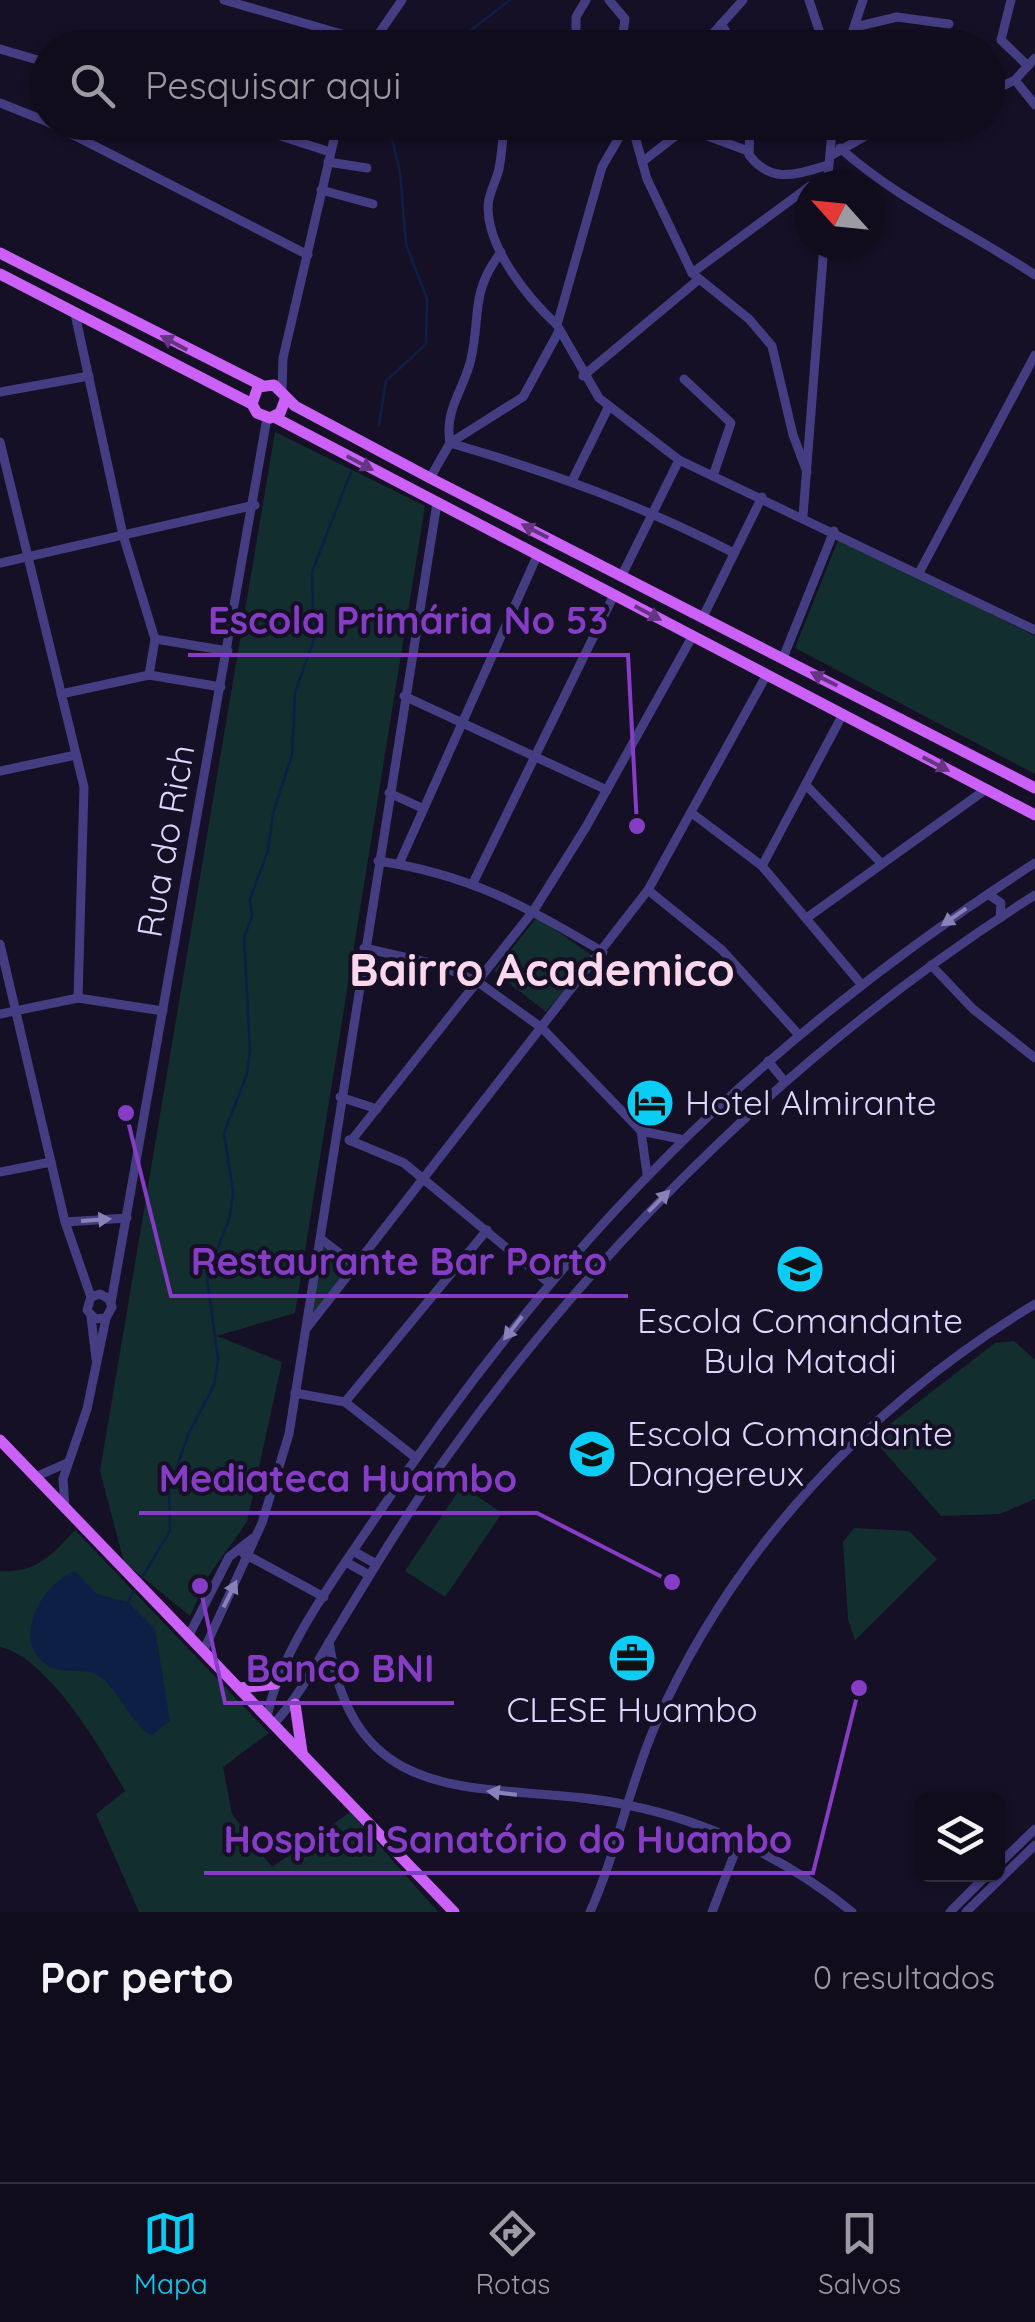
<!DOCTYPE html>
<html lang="pt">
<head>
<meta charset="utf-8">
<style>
	:root { --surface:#100c1c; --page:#191525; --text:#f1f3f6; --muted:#9c9ba3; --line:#302c3b; --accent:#0accf5 }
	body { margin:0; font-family:Quicksand,sans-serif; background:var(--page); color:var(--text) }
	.controls { position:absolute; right:30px; bottom:30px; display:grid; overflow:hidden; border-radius:15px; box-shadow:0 2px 8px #0004 }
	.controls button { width:90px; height:90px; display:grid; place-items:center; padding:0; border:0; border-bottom:2px solid var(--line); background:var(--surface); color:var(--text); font:50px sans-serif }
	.compass { position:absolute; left:795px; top:170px; width:90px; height:90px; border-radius:50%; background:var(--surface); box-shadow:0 2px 8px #0004; rotate:297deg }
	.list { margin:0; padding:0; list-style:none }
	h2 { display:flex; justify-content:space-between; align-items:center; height:130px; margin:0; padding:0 40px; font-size:42px }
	h2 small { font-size:32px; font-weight:400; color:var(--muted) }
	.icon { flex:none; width:55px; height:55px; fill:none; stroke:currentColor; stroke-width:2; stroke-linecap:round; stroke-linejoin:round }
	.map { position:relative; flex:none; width:1035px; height:1912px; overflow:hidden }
	.search { position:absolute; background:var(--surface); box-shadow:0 2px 8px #0004; left:30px; right:30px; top:30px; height:110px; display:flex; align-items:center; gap:25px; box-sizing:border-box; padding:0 35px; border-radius:55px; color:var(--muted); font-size:38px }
	.sheet { height:270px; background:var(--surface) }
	nav { display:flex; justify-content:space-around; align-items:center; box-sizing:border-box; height:140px; border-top:2px solid var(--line); background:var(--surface); font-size:28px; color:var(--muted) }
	nav a { display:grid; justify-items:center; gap:5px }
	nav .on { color:var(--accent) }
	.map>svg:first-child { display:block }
	.green { fill:#132e2f }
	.water { fill:#0e1f46 }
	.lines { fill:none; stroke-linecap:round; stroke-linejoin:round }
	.stream { stroke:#0e1f46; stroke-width:2.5 }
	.minor { stroke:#453d82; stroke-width:9 }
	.major { stroke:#cc61f9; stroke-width:11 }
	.oneway { fill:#673484 }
	.oneway2 { fill:#8982b9 }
	.labels { text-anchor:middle; stroke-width:8; stroke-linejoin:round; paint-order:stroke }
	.street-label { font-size:35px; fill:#ddd6fd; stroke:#151025 }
	.poi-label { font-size:35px; fill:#ddd6fd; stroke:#151025; text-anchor:start }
	.district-label { font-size:45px; font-weight:bold; fill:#fdd8ed; stroke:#151025 }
	.leader { fill:none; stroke:#853dc5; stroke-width:4 }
	.callout-dot { fill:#853dc5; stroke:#151025; stroke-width:4 }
	.callout-label { font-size:38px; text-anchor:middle; font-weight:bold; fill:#853dc5; stroke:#151025; stroke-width:8; stroke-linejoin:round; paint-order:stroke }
</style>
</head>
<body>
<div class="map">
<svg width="1035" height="1912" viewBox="0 0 1035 1912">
	<rect width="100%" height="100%" fill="#151025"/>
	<!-- green -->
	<g class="green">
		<polygon points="275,432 425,506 295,1313 217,1336 282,1362 247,1522 209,1575 190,1616 124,1562 100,1471"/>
		<polygon points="839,538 1035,636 1035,774 795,648"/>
		<polygon points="537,917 593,956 546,1012 494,971"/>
		<polygon points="322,1244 349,1265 310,1320"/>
		<polygon points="1014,1341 1035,1360 1035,1499 1000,1514 941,1516 872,1438 995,1343"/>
		<polygon points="462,1486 502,1513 445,1597 405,1571"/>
		<polygon points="854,1528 909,1531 937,1559 855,1640 848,1619 843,1542"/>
		<path d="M75 1530 269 1733 223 1767 232 1814 272 1867 350 1812 438 1912H139L96 1814 125 1791C102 1750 48 1657 0 1647V1571C37 1573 52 1555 75 1530Z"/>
	</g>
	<!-- water -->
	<path class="water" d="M75 1571 97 1594 128 1602 155 1629 170 1721 151 1736C131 1722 123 1699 105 1681 88 1663 67 1678 47 1665 10 1640 42 1583 75 1571Z"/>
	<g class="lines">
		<!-- stream -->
		<g class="stream">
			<polyline points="448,48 510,0"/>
			<polyline points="379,425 386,381 426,344 427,299 406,244 400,172 388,122"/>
			<polyline points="141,1579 170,1531 169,1490 188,1435 214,1385 218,1360 207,1277 230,1216 233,1192 224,1133 247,1074 250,1051 244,938 252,916 250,900 268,850 273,813 292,755 295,693 314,639 312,572 351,472"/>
			<polyline points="128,1602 137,1586"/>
		</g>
		<!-- minor -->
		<g class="minor">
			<polyline points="224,0 373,43"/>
			<polyline points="609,0 625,19 621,48"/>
			<polyline points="809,0 825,48"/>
			<polyline points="1011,0 1001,40 1028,66"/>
			<polyline points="721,24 737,48"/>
			<polyline points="855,27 897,17 949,24"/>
			<polyline points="371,45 402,0"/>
			<polyline points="576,48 576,17 586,0"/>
			<polyline points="700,48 743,0"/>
			<polyline points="847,48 863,0"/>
			<polyline points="0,49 48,63"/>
			<polyline points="1015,80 1035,105"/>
			<polyline points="988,93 1015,80 1035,58"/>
			<polyline points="0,103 48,122"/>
			<polyline points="48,122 308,255"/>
			<polyline points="238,122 330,152"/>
			<path d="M504 122C503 139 502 153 499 169 496 182 488 194 488 207 488 249 527 297 557 325"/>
			<polyline points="628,122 602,167 557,325 599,398 679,460"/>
			<polyline points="631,122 647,179 692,273 749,319 772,346 793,435 807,472"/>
			<path d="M750 122 749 155C772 185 797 174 828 165"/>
			<path d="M840 148C898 200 970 232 1035 275"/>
			<polyline points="832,155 890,122"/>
			<polyline points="328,162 367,168"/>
			<polyline points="642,162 686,128 748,151"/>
			<polyline points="827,185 833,122"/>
			<polyline points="321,190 373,204"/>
			<path d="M501 252C470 293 481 314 471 359 464 390 444 409 450 443L523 397 559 331"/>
			<polyline points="692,273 810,186"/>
			<polyline points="75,314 123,535 155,639 149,675"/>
			<polyline points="583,376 698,280"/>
			<polyline points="684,379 731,423 713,476"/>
			<polyline points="0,392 89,376"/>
			<polyline points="282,392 283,358 338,122"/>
			<polyline points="0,442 84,787 78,998"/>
			<path d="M430 478 450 443C550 472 641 505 734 553"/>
			<polyline points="573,479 609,406"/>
			<polyline points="803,516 824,245"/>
			<polyline points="0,563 255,505"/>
			<polyline points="920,571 1035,355"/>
			<polyline points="622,575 679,460 1035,630"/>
			<polyline points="703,617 762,497"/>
			<polyline points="155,639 228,651"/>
			<polyline points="783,658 834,531"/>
			<polyline points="61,694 149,675 221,687"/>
			<polyline points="404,696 607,790"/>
			<polyline points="0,771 76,755"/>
			<polyline points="806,785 881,863"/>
			<polyline points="389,793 422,808"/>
			<polyline points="693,814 762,866 861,984"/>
			<path d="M378 861C468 874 526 906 603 952"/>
			<polyline points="399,864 537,556"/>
			<polyline points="762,866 843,714"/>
			<polyline points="474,881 614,595"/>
			<polyline points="648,890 722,950 798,1034"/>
			<polyline points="988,894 1001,903 1000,918"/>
			<polyline points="808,917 985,790"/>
			<polyline points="0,944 65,1222 91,1297 87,1310 95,1319 106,1318 112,1307 109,1299 100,1294 91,1297"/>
			<polyline points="364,948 439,965 478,982 542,1028 641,1131 647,1174"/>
			<polyline points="931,965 973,1009 1035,1058"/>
			<polyline points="0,1014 78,998 163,1011"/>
			<polyline points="768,1061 785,1082"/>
			<polyline points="340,1097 377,1109"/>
			<polyline points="641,1131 680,1139"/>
			<polyline points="349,1140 404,1163 549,1283"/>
			<polyline points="351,1141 534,910 586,827 692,637"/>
			<polyline points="0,1172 51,1162"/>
			<polyline points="65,1222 127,1218"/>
			<polyline points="321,1239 355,1265"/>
			<polyline points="571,1255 593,1272"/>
			<polyline points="111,1303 267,418"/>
			<polyline points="91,1317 96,1359"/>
			<polyline points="306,1329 648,890 766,676"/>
			<polyline points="295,1393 345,1402 416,1458"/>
			<polyline points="345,1402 487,1230"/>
			<polyline points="35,1477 67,1463"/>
			<polyline points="65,1508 63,1479 87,1409 106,1318"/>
			<polyline points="353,1551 376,1564"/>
			<polyline points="243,1553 324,1597"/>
			<polyline points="346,1562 369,1575"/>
			<polyline points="188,1637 229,1557 253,1538"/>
			<path d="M329 1642C357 1823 496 1777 627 1805 708 1821 789 1860 852 1912"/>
			<polyline points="203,1652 262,1523 289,1434 437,503"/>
			<path d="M267 1718C278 1653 337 1575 374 1520 558 1243 755 1043 1035 863"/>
			<path d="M273 1725C301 1694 318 1660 340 1624 374 1568 408 1512 446 1458 604 1236 804 1042 1035 895"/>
			<polyline points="998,1865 1035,1829"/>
			<path d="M590 1912C617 1852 629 1786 655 1726 733 1548 870 1404 1035 1304"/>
			<polyline points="712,1912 739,1842"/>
			<polyline points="950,1912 988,1874"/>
			<polyline points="966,1912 1035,1845"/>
		</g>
		<!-- major -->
		<g class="major">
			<polyline points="0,253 261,385"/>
			<polyline points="0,274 252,404"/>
			<polyline points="285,400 280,413 270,418 257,413 252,404 258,387 274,385 295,406 430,478 1035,788"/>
			<polyline points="274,417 1035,815"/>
			<polyline points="0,1440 454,1912"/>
			<polyline points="240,1688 275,1684"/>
			<polyline points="295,1704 302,1752"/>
		</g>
	</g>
	<!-- one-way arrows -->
	<defs><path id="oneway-solid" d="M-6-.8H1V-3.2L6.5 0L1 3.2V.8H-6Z" transform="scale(2.5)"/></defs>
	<g class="oneway">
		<use href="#oneway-solid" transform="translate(174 343) rotate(-152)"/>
		<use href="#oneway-solid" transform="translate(360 463) rotate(28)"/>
		<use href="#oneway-solid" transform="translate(535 531) rotate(-153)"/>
		<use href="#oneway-solid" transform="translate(648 613) rotate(28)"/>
		<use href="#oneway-solid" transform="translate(824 679) rotate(-153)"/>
		<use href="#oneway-solid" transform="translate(936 764) rotate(28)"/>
	</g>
	<g class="oneway2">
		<use href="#oneway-solid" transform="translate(954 917) rotate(145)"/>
		<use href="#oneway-solid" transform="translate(659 1201) rotate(-45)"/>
		<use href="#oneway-solid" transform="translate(96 1220) rotate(-4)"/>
		<use href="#oneway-solid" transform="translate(513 1328) rotate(128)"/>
		<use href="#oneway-solid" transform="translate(230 1594) rotate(-64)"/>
		<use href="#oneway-solid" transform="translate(502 1793) rotate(-173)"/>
	</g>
	<!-- icons -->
	<defs>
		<g id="hotel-disc" transform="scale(2.5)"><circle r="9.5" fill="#0accf5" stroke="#151025"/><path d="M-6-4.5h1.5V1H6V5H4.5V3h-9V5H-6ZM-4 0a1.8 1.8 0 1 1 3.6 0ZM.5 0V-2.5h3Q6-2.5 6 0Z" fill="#111"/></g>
		<g id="school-disc" transform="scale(2.5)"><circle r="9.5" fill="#0accf5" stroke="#151025"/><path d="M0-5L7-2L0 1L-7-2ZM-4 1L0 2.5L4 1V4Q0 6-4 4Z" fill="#111"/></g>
		<g id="office-disc" transform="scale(2.5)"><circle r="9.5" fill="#0accf5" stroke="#151025"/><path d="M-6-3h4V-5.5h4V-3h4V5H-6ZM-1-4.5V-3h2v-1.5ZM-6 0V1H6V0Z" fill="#111"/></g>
	</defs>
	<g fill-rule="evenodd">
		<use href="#hotel-disc" x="650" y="1103"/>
		<use href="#school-disc" x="800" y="1269"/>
		<use href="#school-disc" x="592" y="1454"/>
		<use href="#office-disc" x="632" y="1658"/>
	</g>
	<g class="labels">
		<!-- street labels -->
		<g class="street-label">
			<text transform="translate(166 841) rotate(-80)" y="12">Rua do Rich</text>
		</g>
		<!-- poi labels -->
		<g class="poi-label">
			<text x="685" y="1115">Hotel Almirante</text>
			<text x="800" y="1333" text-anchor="middle">Escola Comandante<tspan x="800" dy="40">Bula Matadi</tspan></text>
			<text x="627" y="1446">Escola Comandante<tspan x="627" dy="40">Dangereux</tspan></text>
			<text x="632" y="1722" text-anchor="middle">CLESE Huambo</text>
		</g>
		<!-- district labels -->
		<g class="district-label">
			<text x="542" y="986">Bairro Academico</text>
		</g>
	</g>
	<!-- callouts -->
	<path class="leader" d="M637 826L628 655H188M126 1113L171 1296H628M672 1582L537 1513H139M200 1586L225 1703H454M859 1688L813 1873H204"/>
	<g class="callout-dot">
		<circle cx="637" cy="826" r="10"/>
		<circle cx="126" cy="1113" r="10"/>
		<circle cx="672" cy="1582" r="10"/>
		<circle cx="200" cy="1586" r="10"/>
		<circle cx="859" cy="1688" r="10"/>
	</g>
	<g class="callout-label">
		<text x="408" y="634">Escola Primária No 53</text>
		<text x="399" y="1275">Restaurante Bar Porto</text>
		<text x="338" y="1492">Mediateca Huambo</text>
		<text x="340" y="1682">Banco BNI</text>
		<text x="508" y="1853">Hospital Sanatório do Huambo</text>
	</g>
</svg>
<div class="controls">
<button><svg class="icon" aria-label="layers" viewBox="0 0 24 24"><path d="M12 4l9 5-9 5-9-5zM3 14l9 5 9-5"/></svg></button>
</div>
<svg class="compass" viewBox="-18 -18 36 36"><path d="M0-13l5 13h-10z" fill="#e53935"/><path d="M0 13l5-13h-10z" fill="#9c9ba3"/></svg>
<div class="search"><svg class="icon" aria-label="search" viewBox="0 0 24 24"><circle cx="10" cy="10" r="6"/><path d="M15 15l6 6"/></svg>Pesquisar aqui</div>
</div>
<section class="sheet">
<h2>Por perto<small>0 resultados</small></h2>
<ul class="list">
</ul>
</section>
<nav>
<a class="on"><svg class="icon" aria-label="map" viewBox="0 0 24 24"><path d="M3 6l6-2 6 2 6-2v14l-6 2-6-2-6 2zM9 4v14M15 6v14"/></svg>Mapa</a>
<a><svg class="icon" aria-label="directions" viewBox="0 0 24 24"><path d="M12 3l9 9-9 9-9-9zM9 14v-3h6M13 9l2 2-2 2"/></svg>Rotas</a>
<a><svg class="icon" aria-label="saved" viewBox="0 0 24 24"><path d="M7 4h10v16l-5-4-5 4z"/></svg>Salvos</a>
</nav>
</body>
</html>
